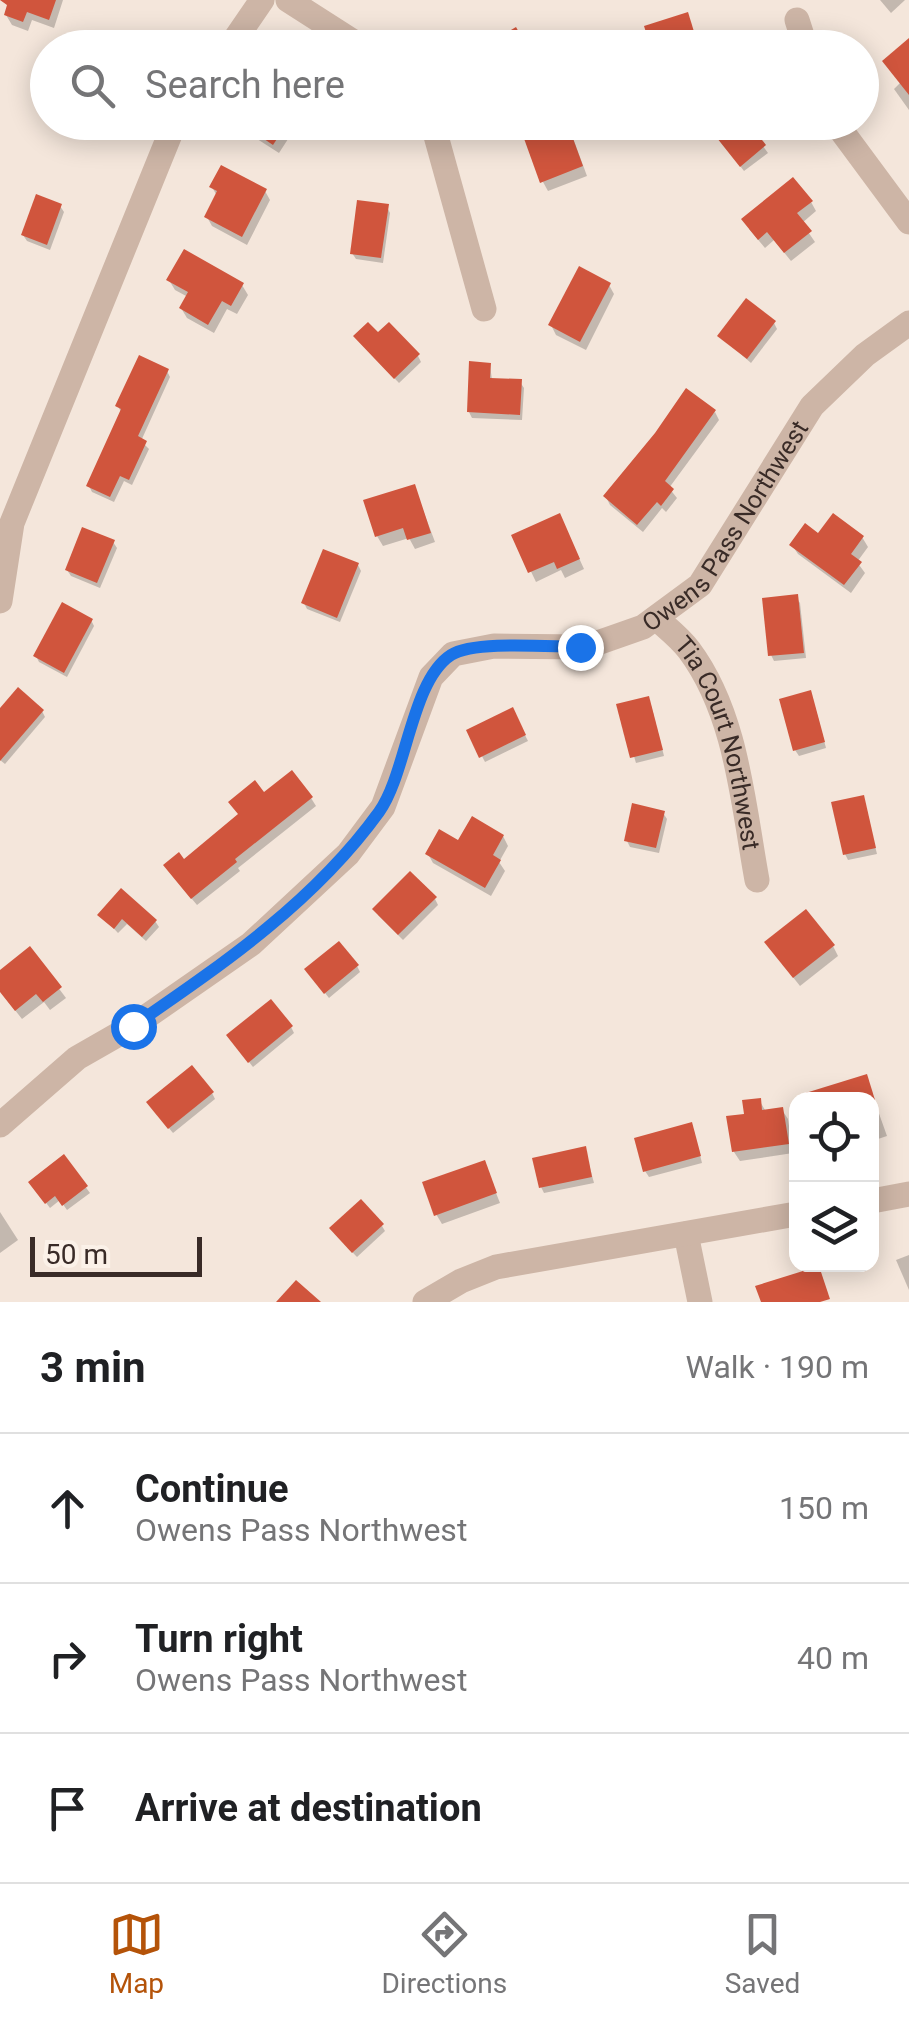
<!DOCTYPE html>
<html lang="en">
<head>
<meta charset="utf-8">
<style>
	:root { --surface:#fff; --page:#f2f2f2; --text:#202124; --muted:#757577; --line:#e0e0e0; --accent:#b45309 }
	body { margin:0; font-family:Roboto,sans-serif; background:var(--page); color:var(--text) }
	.controls { position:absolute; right:30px; bottom:30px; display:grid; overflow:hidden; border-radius:20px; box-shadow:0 5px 25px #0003 }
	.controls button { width:90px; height:90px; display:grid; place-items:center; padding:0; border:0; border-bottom:2px solid var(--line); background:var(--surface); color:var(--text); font:50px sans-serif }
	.scale { position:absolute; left:30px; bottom:25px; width:172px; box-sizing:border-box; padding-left:10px; border:5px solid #392b27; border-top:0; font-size:28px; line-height:35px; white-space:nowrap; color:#392b27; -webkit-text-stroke:8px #fbf1e8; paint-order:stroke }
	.stop { position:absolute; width:30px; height:30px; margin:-22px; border:8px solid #1a73e8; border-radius:50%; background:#fff }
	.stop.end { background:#1a73e8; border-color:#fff; box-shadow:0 2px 10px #0008 }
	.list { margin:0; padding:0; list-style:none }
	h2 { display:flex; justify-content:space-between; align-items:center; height:130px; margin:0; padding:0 40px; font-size:42px }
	h2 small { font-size:32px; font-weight:400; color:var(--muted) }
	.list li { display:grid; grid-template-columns:65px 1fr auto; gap:30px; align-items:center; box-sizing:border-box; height:150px; padding:0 40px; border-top:2px solid var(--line) }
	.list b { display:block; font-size:38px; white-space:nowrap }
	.list p { margin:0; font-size:32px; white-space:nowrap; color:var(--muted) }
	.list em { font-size:32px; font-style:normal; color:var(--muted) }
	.icon { flex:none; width:55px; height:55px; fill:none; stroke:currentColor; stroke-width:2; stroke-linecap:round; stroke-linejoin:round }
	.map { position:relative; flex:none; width:909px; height:1302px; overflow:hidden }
	.search { position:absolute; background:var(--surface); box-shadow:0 5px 25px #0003; left:30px; right:30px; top:30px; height:110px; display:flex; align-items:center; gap:25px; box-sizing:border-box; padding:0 35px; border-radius:55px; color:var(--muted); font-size:38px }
	.sheet { height:580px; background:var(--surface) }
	nav { display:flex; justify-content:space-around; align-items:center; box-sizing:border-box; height:140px; border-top:2px solid var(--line); background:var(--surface); font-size:28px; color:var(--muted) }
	nav a { display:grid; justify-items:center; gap:5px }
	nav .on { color:var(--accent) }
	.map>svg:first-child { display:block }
	.shadow { fill:#0003 }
	.building { fill:#d0553d }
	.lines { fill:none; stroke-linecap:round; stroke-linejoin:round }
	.minor { stroke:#cdb5a6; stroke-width:25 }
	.route { stroke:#1a73e8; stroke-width:12 }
	.labels { text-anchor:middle; stroke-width:10; stroke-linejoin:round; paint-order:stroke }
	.street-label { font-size:25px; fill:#392b27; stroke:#fbf1e8 }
</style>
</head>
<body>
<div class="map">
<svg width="909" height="1302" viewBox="0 0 909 1302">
	<rect width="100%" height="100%" fill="#f4e6db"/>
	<!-- shadow -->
	<g class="shadow">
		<polygon points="4,0 63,0 54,28 32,20 28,31 12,25 6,15 10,2"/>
		<polygon points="880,0 905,0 891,13"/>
		<polygon points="909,42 909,110 894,89 900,83"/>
		<polygon points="248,122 299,122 279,153 251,135 246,125"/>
		<polygon points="570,130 587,176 548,191 543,182"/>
		<polygon points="752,131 768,153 744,171 720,140 745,136"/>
		<polygon points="212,187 265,191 270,200 247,245 212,226 207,217 217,196"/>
		<polygon points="811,202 816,211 802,223 815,242 791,261 774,240 765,248 749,229"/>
		<polygon points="60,206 64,212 50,250 27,241 23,235"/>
		<polygon points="387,207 390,213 383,263 356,259 352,253"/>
		<polygon points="169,280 242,285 248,295 237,314 227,309 214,333 187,318 181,308 188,297 175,290"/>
		<polygon points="609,285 614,294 586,350 556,335 551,325"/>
		<polygon points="774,323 777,329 751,363 720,336"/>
		<polygon points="378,336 418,356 421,362 399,383 360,342"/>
		<polygon points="490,365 492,380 520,382 524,388 522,420 472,418 469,412"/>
		<polygon points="167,371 170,377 141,441 149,449 132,485 124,481 114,502 92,492 89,486 122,414 118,406"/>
		<polygon points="715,412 719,420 669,488 677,498 666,512 662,508 643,532 610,505 606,497"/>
		<polygon points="414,486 435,542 415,549 409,538 383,546 377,536"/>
		<polygon points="564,525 584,569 565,578 561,570 536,582 514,536"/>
		<polygon points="819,537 862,537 868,547 857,562 865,573 851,593 798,554 792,545"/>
		<polygon points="113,542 117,548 100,588 71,576 67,570"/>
		<polygon points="358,565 361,571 340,622 307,609 304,603"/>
		<polygon points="796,597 800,603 806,658 774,661 771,655"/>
		<polygon points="91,620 94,626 67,677 39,662 36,656"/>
		<polygon points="813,699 826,748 799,756 795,750"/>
		<polygon points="651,705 664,756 636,763 619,706"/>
		<polygon points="512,710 528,741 485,762 469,731"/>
		<polygon points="42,711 45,717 5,764 0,760 0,712"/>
		<polygon points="264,796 311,798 316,806 238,868 240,871 197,905 171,874"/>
		<polygon points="863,798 877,854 848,860 845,854"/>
		<polygon points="663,813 667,819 659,853 630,847 627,841"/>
		<polygon points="503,836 508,846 499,862 505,871 491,896 433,863 428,854 459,844"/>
		<polygon points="435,899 438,905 403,940 378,915"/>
		<polygon points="101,915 155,921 159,927 146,941 127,924 118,933"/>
		<polygon points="833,946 838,956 800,986 773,952"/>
		<polygon points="30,950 66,998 50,1010 44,1002 22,1019 0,991 0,973"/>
		<polygon points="357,966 360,972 329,998 311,975"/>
		<polygon points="291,1027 294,1033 253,1067 233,1042"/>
		<polygon points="866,1077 887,1136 872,1141 872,1100"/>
		<polygon points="212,1093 215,1099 173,1133 153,1109"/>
		<polygon points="759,1100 765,1110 782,1110 788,1119 793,1153 740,1161 734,1152 747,1116"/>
		<polygon points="694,1131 702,1163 649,1177 645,1171"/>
		<polygon points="585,1149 594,1183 544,1193 541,1187"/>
		<polygon points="64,1158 90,1193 67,1210 60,1200 50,1208 35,1188"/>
		<polygon points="484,1163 500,1203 442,1224 436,1214"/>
		<polygon points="0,1212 18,1240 0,1253"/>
		<polygon points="382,1226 385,1231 357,1257 335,1234"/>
		<polygon points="909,1255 909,1290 896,1260"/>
	</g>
	<!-- building -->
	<g class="building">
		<polygon points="0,0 56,0 49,20 27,12 23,22 4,15 7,5"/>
		<polygon points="688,12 699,48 651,48 644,26"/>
		<polygon points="516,27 528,48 480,48"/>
		<polygon points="909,38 909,95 882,61"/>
		<polygon points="239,122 288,122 273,145"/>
		<polygon points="551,122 567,122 583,166 540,183 522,133"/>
		<polygon points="727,122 737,122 745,133 752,127 766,145 740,167 713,133"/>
		<polygon points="221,165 267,189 242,237 204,217 217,191 209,187"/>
		<polygon points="793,177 813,201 797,213 812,231 784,253 767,232 758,240 741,219"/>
		<polygon points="36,194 62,204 47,245 21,235"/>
		<polygon points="357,200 389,204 381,258 350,254"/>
		<polygon points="184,249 244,283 231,306 222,301 208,325 179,308 188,292 166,280"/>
		<polygon points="579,266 611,283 580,342 548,325"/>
		<polygon points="746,298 776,321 747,359 717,336"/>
		<polygon points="368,322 378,332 389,322 420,354 394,379 353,336"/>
		<polygon points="139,355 169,369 138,436 147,441 129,480 120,476 110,497 86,486 121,409 115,406"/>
		<polygon points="469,361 491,363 490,378 522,379 520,415 467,412"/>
		<polygon points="686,388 716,410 665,481 674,489 661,506 657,502 637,525 603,496 655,433"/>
		<polygon points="415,484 431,533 407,540 403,528 375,537 363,500"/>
		<polygon points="560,513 580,559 557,569 554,562 528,573 511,535"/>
		<polygon points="833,513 864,536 851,554 862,562 844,585 789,545 805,523 818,533"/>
		<polygon points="82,527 115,540 97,583 65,570"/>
		<polygon points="323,549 359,563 337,618 301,603"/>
		<polygon points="798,594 804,653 768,656 762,598"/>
		<polygon points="62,602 93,619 64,673 33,656"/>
		<polygon points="18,687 44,710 0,761 0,708"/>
		<polygon points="811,690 825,742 793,751 779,699"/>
		<polygon points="649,696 663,750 630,758 616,704"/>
		<polygon points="513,707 526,735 479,758 466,730"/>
		<polygon points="292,770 313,797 235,859 237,862 191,899 163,865 179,852 184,859 238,814 228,802 255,780 264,792"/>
		<polygon points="864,795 876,848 843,855 831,802"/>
		<polygon points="632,803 665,811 656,848 624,841"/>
		<polygon points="472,816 504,835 493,855 501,860 485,888 425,854 439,829 458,840"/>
		<polygon points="410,871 437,897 398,935 372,909"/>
		<polygon points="121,888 157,920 142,937 122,919 114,929 97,915"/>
		<polygon points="806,909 835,945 793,978 764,942"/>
		<polygon points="339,941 359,965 324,994 304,969"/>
		<polygon points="30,946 62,987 43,1002 36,994 15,1011 0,992 0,970"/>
		<polygon points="271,999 293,1026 248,1063 226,1035"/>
		<polygon points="192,1065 214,1092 168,1129 146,1102"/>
		<polygon points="867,1074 875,1100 799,1100 799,1095"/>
		<polygon points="761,1098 762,1110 783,1107 789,1144 732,1152 726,1116 744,1114 742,1100"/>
		<polygon points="692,1122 701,1156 643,1172 634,1138"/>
		<polygon points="586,1146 592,1177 539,1188 532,1158"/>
		<polygon points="64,1154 88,1186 62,1206 55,1196 45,1204 28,1182"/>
		<polygon points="485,1160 497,1193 434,1216 422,1182"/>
		<polygon points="361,1199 384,1224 352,1253 329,1228"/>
		<polygon points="819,1266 830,1299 820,1302 761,1302 755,1286"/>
		<polygon points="296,1280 321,1302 276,1302"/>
	</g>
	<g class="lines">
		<!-- minor -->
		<g class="minor">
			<polyline points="288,0 363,48"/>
			<polyline points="797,20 806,48"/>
			<polyline points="229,48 262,0"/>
			<polyline points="430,122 436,136 484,309"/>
			<polyline points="835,122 909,222"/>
			<polyline points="0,601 12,523 175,122"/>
			<path id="s1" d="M656 618C667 628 680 638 689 650 737 714 743 804 757 880"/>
			<path id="s2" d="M0 1125 77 1058 133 1026 251 944 348 854 383 807 431 677 453 654 494 646 586 647 643 627 700 585 812 406 865 355 909 323"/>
			<polyline points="872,1201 909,1194"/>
			<polyline points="686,1234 700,1302"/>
			<polyline points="425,1302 461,1281 496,1267 796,1214"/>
		</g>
	</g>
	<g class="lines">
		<!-- route -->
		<path class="route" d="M133 1026C223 964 314 902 379 812 407 773 411 681 451 655 474 640 551 647 580 647"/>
	</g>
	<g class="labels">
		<!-- street labels -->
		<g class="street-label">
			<text dy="9" stroke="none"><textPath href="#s2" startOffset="998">Owens Pass Northwest</textPath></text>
			<text dy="9" stroke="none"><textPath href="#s1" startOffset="145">Tia Court Northwest</textPath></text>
		</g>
	</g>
</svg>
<div class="controls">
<button><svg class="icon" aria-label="locate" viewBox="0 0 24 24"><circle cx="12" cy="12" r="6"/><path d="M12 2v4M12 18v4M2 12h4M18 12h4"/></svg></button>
<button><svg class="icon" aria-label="layers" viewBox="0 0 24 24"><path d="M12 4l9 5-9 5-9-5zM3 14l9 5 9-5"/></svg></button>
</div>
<div class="scale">50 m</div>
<div class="stop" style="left:133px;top:1026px"></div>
<div class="stop end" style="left:580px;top:647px"></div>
<div class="search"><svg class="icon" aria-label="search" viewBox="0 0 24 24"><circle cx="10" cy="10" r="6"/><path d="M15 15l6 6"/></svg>Search here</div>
</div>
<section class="sheet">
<h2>3 min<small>Walk · 190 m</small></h2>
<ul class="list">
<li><svg class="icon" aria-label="ahead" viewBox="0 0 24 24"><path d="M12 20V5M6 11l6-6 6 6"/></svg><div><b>Continue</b><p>Owens Pass Northwest</p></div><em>150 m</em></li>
<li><svg class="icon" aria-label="right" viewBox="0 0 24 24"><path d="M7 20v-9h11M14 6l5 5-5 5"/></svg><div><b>Turn right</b><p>Owens Pass Northwest</p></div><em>40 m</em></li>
<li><svg class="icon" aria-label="arrive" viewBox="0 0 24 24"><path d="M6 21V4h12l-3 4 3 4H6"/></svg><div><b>Arrive at destination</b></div></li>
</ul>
</section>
<nav>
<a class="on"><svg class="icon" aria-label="map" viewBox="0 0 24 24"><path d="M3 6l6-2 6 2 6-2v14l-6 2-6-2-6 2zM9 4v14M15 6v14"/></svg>Map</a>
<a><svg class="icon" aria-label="directions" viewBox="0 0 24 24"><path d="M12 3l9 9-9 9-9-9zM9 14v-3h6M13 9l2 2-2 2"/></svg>Directions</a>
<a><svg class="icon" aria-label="saved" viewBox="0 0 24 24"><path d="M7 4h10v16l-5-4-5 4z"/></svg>Saved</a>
</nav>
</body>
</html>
